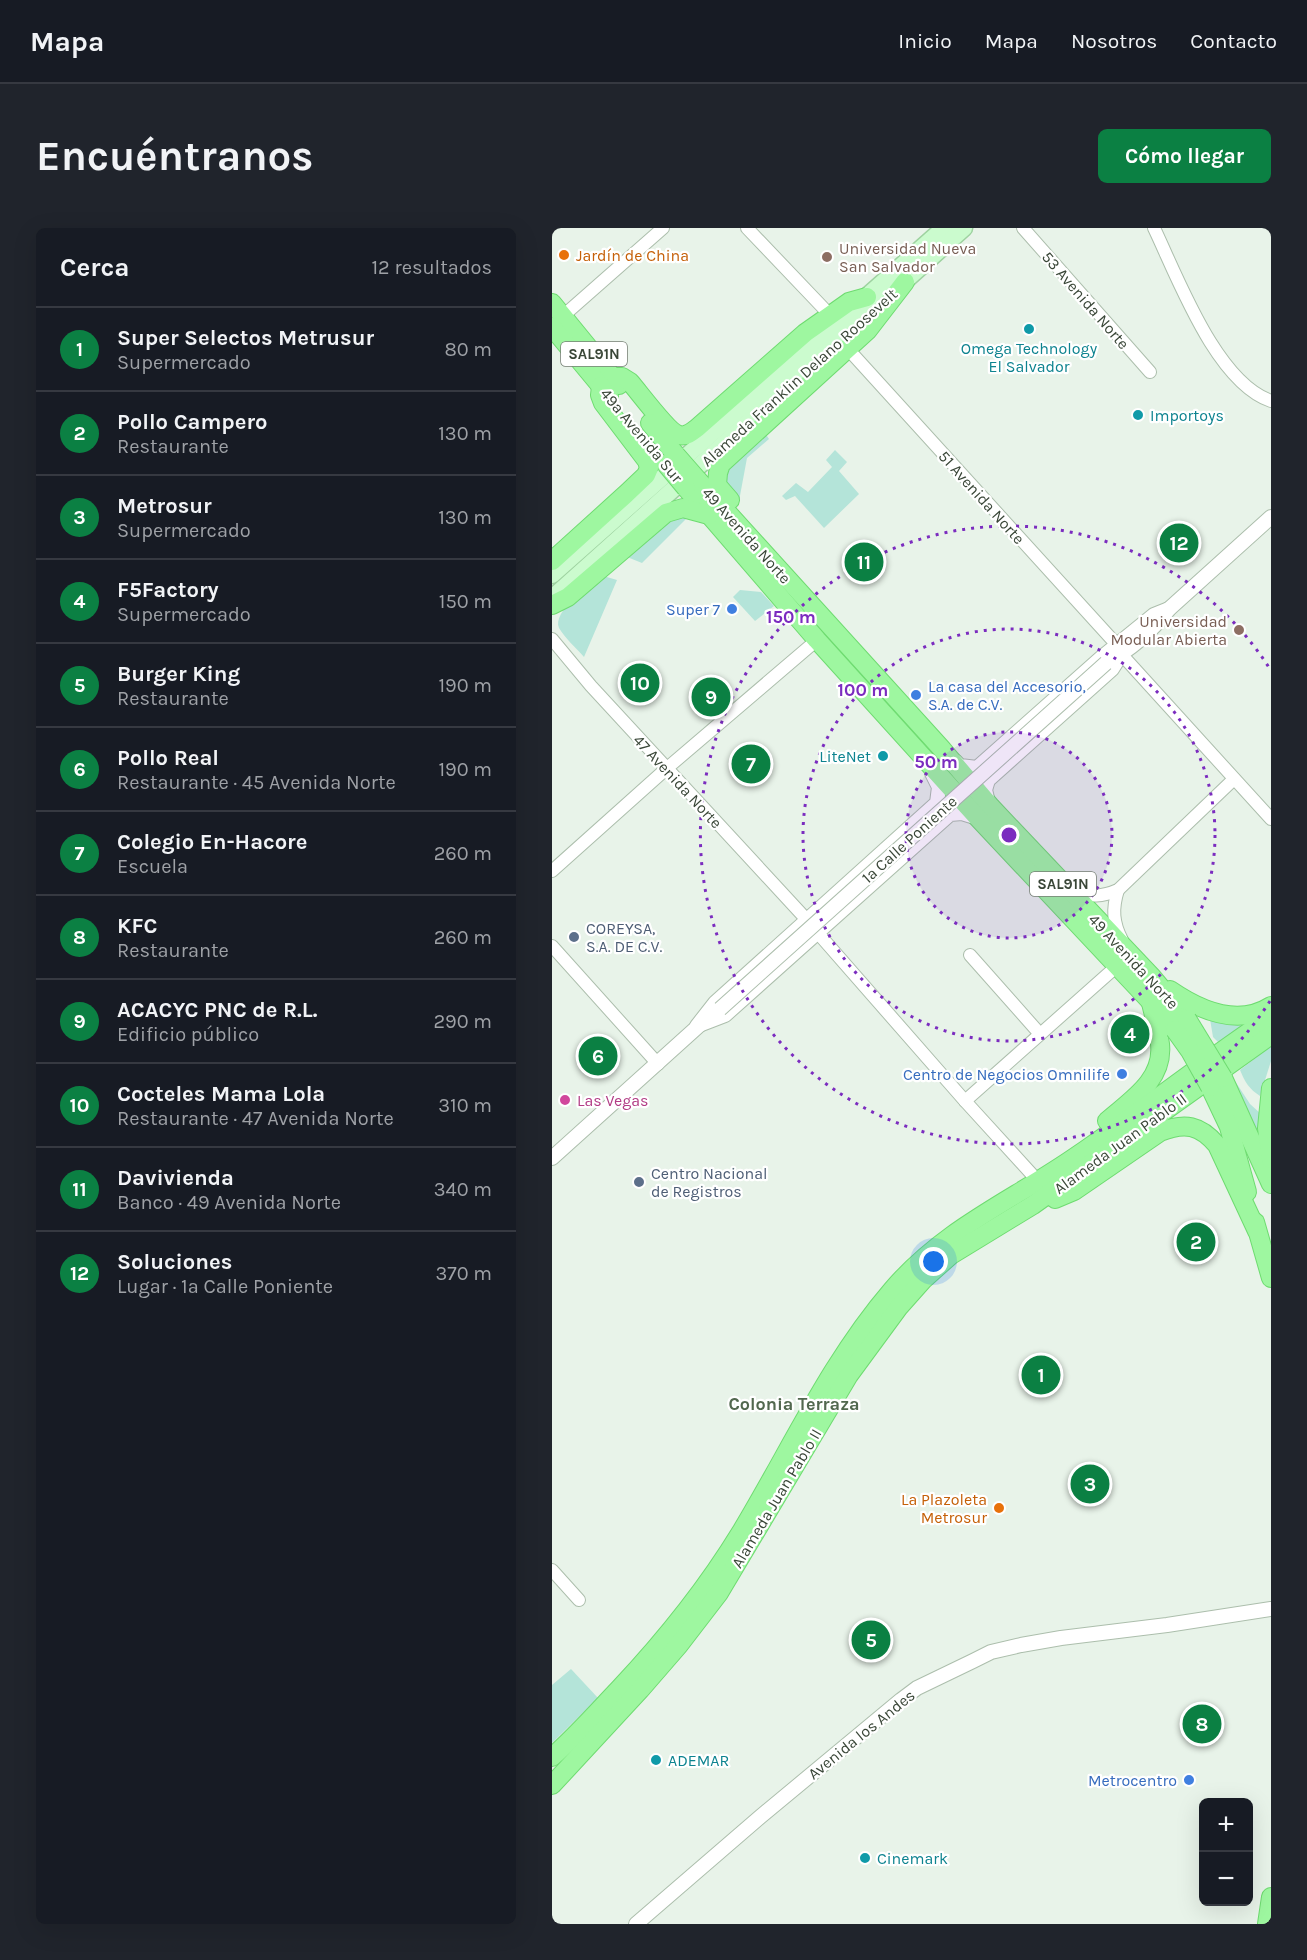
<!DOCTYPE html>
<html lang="es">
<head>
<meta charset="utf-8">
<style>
	:root { --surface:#171b24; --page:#20242c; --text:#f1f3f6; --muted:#9ea1a6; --line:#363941; --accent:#0b8043 }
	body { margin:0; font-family:Karla,sans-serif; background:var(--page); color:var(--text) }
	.controls { position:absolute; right:18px; bottom:18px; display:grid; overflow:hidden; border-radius:9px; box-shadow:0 6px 24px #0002 }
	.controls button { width:54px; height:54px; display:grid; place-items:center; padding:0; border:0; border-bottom:2px solid var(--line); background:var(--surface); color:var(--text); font:30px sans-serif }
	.you { position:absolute; left:382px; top:1034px; width:21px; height:21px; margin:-15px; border:4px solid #fff; border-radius:50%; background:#1a73e8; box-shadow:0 0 0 9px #1a73e833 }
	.badge { display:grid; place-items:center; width:39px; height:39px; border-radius:50%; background:var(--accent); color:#fff; font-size:20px; font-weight:700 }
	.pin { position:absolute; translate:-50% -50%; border:3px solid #fff; box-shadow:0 2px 6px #0006 }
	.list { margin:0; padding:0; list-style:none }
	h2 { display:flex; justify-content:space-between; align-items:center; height:78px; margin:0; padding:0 24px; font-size:26px }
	h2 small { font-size:20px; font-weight:400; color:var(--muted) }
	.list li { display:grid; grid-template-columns:39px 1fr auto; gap:18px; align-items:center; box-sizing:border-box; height:84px; padding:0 24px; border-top:2px solid var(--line) }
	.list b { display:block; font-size:22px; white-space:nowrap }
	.list p { margin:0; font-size:20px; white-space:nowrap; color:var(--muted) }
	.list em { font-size:20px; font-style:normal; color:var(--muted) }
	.map { position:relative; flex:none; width:719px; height:1696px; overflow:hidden; border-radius:9px }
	header { display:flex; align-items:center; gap:36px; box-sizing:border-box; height:84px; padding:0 30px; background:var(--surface); border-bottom:2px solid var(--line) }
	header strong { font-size:28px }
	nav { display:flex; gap:33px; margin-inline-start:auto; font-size:21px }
	.intro { display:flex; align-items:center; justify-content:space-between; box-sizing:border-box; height:144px; padding:0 36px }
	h1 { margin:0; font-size:42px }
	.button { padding:15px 27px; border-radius:9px; background:var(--accent); color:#fff; font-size:21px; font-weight:700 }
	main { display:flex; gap:36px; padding:0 36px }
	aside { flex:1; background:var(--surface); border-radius:9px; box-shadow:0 6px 24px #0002 }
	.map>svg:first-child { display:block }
	.green { fill:#b4e4d9 }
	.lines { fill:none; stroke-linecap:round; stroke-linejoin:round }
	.minor-casing { stroke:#acbeac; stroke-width:14 }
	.tertiary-casing { stroke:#acbeac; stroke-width:16 }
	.secondary-casing { stroke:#9ed2a0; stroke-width:19 }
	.primary-casing { stroke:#6edb70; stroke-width:20 }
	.minor { stroke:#fff; stroke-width:12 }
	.tertiary { stroke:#fff; stroke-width:14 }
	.secondary { stroke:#cbfbce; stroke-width:16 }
	.primary { stroke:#9ef7a0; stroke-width:18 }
	.tertiary-bridge-casing { stroke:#acbeac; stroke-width:16; stroke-linecap:butt }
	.primary-bridge-casing { stroke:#6edb70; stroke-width:20; stroke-linecap:butt }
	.tertiary-bridge { stroke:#fff; stroke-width:14 }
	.primary-bridge { stroke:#9ef7a0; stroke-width:18 }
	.ring { fill:none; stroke:#7b2cbf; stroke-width:3; stroke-dasharray:3 6 }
	.food-dot { fill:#e8710a; stroke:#fff; stroke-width:2 }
	.education-dot { fill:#8d6e63; stroke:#fff; stroke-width:2 }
	.culture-dot { fill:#0f9aa8; stroke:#fff; stroke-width:2 }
	.shop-dot { fill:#3f7fe0; stroke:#fff; stroke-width:2 }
	.service-dot { fill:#5c6f8a; stroke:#fff; stroke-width:2 }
	.hotel-dot { fill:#d1479c; stroke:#fff; stroke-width:2 }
	.labels { text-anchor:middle; stroke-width:4.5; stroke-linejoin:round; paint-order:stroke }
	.shield { fill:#fff; stroke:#747e73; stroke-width:1.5 }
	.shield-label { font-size:15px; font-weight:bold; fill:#394637 }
	.education-label { font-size:16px; fill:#785e54; stroke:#fff; text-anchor:start }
	.food-label { font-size:16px; fill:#c56008; stroke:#fff; text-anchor:start }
	.street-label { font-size:16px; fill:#394637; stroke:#fff }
	.culture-label { font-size:16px; fill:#0d838f; stroke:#fff; text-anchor:start }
	.shop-label { font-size:16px; fill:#366cbe; stroke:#fff; text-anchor:end }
	.service-label { font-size:16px; fill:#4e5e75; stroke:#fff; text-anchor:start }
	.hotel-label { font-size:16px; fill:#b23c85; stroke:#fff; text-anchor:start }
	.neighbourhood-label { font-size:18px; font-weight:bold; fill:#52684f; stroke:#fff }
	.centre { fill:#7b2cbf; stroke:#fff; stroke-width:3 }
	.ring-label { font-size:18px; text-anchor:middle; font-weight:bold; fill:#7b2cbf; stroke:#fff; stroke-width:4.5; stroke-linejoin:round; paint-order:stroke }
</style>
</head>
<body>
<header>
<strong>Mapa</strong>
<nav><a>Inicio</a><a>Mapa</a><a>Nosotros</a><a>Contacto</a></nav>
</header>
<div class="intro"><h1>Encuéntranos</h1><a class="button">Cómo llegar</a></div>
<main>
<aside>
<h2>Cerca<small>12 resultados</small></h2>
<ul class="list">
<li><span class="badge">1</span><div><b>Super Selectos Metrusur</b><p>Supermercado</p></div><em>80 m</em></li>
<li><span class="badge">2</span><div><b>Pollo Campero</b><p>Restaurante</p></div><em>130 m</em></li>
<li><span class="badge">3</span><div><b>Metrosur</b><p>Supermercado</p></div><em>130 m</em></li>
<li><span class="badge">4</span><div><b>F5Factory</b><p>Supermercado</p></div><em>150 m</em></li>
<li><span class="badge">5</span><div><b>Burger King</b><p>Restaurante</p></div><em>190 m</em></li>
<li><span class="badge">6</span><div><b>Pollo Real</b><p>Restaurante · 45 Avenida Norte</p></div><em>190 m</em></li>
<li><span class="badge">7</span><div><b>Colegio En-Hacore</b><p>Escuela</p></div><em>260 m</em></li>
<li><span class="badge">8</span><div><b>KFC</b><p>Restaurante</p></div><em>260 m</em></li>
<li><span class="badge">9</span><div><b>ACACYC PNC de R.L.</b><p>Edificio público</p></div><em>290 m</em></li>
<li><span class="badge">10</span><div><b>Cocteles Mama Lola</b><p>Restaurante · 47 Avenida Norte</p></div><em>310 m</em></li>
<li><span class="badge">11</span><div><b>Davivienda</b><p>Banco · 49 Avenida Norte</p></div><em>340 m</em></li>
<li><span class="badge">12</span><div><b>Soluciones</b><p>Lugar · 1a Calle Poniente</p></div><em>370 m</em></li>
</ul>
</aside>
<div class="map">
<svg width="719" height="1696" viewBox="0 0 719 1696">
	<rect width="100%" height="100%" fill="#e8f3e9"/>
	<!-- green -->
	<g class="green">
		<polygon points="213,205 217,211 195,230 187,273 173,257 175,241"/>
		<polygon points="283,222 295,234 287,243 307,266 272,300 243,268 234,272 230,268 244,255 256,264 280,239 274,232"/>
		<polygon points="118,287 138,287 90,335 70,327"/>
		<path d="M48 347 65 352 32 429C24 420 13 410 7 400 0 384 37 356 48 347Z"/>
		<polygon points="188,362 209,364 222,378 203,393 181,369"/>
		<polygon points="658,791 702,796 669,817 661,809"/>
		<path d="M719 818V833L708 868C697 861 693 854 688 842Z"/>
		<polygon points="681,850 698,876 709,886 706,909 676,852"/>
		<polygon points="19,1441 46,1470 0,1515 0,1457"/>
	</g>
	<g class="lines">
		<!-- minor casing -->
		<g class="minor-casing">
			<g id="minor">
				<polyline points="195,0 277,86"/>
				<polyline points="471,0 598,144"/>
				<path d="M602 0C626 50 664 154 719 173"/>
				<polyline points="11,88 111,0"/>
				<polyline points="296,121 565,417"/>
				<polyline points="0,411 39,458 255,692"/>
				<polyline points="570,427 719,591"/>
				<polyline points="0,643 114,541 265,412"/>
				<path d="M566 662C560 681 561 695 570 712"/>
				<path d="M522 664C539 669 550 669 566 662L682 551"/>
				<polyline points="265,704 413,873 485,952"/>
				<polyline points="0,718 106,836"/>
				<polyline points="418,727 488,806"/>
				<polyline points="413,873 565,738"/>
				<polyline points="0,1342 27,1372"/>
			</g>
		</g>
		<!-- tertiary casing -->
		<g class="tertiary-casing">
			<g id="tertiary">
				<path d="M554 435C578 422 600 403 617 381L719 289"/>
				<polyline points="403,533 408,538 425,540 549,430 602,387 617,381"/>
				<polyline points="436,574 433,562 436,552 560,441 567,430"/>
				<polyline points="147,797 173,787 398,586 410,585 426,590"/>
				<polyline points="145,798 163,775 385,575 387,559 380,545"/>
				<polyline points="0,930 152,793"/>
				<polyline points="84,1696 208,1589 349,1472 365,1460 421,1433 439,1424 469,1417 509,1410 615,1397 719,1381"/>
			</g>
		</g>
		<!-- secondary casing -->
		<g class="secondary-casing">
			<g id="secondary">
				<polyline points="0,347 392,0"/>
				<polyline points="0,370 412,0"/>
			</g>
		</g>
		<!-- primary casing -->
		<g class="primary-casing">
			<g id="primary">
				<polyline points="0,75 67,157"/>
				<polyline points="0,99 57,168"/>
				<path d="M60 149H70L78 154C87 164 116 204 127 207 134 209 140 204 145 200L253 105 297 74 315 69"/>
				<polyline points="98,195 124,227"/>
				<polyline points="145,251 389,520 439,579 600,749 635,791"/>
				<polyline points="134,260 265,412 426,590 598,773 623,802"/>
				<polyline points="178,272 165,257 166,245 169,236 316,102 353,54"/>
				<polyline points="0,333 74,266 94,247 97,240 95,233 51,175 48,167 49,158"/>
				<polyline points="0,377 16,369 114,285 131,280 157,287"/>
				<path d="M618 762C647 782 686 799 719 778"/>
				<polyline points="671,850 719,956"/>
				<polyline points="658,859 677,899 695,964"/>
				<polyline points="719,860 715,900 719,931"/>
				<path d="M555 893C579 872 612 852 608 816 606 802 602 788 599 775"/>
				<path d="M503 971 522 963 608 904C633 894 648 897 665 917L705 1003"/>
				<polyline points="703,994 719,1050"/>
				<path d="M0 1529C24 1508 45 1484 67 1461 114 1411 153 1363 189 1304 238 1223 278 1134 340 1062 394 999 460 973 526 927 591 882 653 833 719 789"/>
				<polyline points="0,1557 88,1462 127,1417 167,1365 297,1147 347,1079 371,1052 399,1027 481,977 719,807"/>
				<polyline points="715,1696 719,1669"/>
			</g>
		</g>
		<!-- minor -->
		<use href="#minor" class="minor"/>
		<!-- tertiary -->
		<use href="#tertiary" class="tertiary"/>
		<!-- secondary -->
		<use href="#secondary" class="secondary"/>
		<!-- primary -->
		<use href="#primary" class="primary"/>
		<!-- tertiary-bridge casing -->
		<g class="tertiary-bridge-casing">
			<polyline id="tertiary-bridge" points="168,781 554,435"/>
		</g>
		<!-- primary-bridge casing -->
		<g class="primary-bridge-casing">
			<g id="primary-bridge">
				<polyline points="124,227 145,251"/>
				<polyline points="114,236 134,260"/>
				<polyline points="635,791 671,850"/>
				<polyline points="623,802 638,823 658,859"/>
			</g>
		</g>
		<!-- tertiary-bridge -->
		<use href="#tertiary-bridge" class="tertiary-bridge"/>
		<!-- primary-bridge -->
		<use href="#primary-bridge" class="primary-bridge"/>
	</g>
	<!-- distance rings -->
	<circle cx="457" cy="607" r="103" fill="#7b2cbf" fill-opacity=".12"/>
	<g class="ring">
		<circle cx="457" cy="607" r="103"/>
		<circle cx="457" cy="607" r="206"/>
		<path d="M718 773A309 309 0 1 1 718 441"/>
	</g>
	<!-- markers -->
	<g class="food-dot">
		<circle cx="12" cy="27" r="6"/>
		<circle cx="447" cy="1280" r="6"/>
	</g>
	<g class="education-dot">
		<circle cx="275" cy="29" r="6"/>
		<circle cx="687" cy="402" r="6"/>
	</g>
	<g class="culture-dot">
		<circle cx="477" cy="101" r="6"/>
		<circle cx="586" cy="187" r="6"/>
		<circle cx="331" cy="528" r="6"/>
		<circle cx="104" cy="1532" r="6"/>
		<circle cx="313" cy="1630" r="6"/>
	</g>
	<g class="shop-dot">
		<circle cx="180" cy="381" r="6"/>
		<circle cx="364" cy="467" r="6"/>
		<circle cx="570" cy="846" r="6"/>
		<circle cx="637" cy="1552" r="6"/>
	</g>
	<g class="service-dot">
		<circle cx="22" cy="709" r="6"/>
		<circle cx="87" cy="954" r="6"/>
	</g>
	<circle class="hotel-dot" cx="13" cy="872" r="6"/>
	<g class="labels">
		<!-- shield labels -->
		<g class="shield">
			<rect x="9" y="114" width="66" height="24" rx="4.5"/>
			<rect x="478" y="644" width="66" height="24" rx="4.5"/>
		</g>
		<g class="shield-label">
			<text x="42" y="131">SAL91N</text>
			<text x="511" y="661">SAL91N</text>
		</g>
		<!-- education labels -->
		<g class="education-label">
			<text x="287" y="26">Universidad Nueva<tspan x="287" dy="18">San Salvador</tspan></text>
			<text x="675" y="399" text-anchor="end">Universidad<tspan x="675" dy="18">Modular Abierta</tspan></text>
		</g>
		<!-- food labels -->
		<g class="food-label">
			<text x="24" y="33">Jardín de China</text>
			<text x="435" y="1277" text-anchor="end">La Plazoleta<tspan x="435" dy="18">Metrosur</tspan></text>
		</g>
		<!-- street labels -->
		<g class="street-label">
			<text transform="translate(534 72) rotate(49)" y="6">53 Avenida Norte</text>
			<text transform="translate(247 149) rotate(-42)" y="6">Alameda Franklin Delano Roosevelt</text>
			<text transform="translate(90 207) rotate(50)" y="6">49a Avenida Sur</text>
			<text transform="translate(430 269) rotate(48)" y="6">51 Avenida Norte</text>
			<text transform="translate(195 307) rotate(48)" y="6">49 Avenida Norte</text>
			<text transform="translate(126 553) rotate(47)" y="6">47 Avenida Norte</text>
			<text transform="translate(357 611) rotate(-42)" y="6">1a Calle Poniente</text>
			<text transform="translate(582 733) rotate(47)" y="6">49 Avenida Norte</text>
			<text transform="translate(568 915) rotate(-36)" y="6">Alameda Juan Pablo II</text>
			<text transform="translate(224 1270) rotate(-59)" y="6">Alameda Juan Pablo II</text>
			<text transform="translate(309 1506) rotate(-39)" y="6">Avenida los Andes</text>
		</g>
		<!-- culture labels -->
		<g class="culture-label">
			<text x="477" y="126" text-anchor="middle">Omega Technology<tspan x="477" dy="18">El Salvador</tspan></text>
			<text x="598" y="193">Importoys</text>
			<text x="319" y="534" text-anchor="end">LiteNet</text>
			<text x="116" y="1538">ADEMAR</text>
			<text x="325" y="1636">Cinemark</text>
		</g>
		<!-- shop labels -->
		<g class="shop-label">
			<text x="168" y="387">Super 7</text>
			<text x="376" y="464" text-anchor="start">La casa del Accesorio,<tspan x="376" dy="18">S.A. de C.V.</tspan></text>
			<text x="558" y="852">Centro de Negocios Omnilife</text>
			<text x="625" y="1558">Metrocentro</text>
		</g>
		<!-- service labels -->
		<g class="service-label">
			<text x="34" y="706">COREYSA,<tspan x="34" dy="18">S.A. DE C.V.</tspan></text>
			<text x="99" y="951">Centro Nacional<tspan x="99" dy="18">de Registros</tspan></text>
		</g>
		<!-- hotel labels -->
		<g class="hotel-label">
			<text x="25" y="878">Las Vegas</text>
		</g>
		<!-- neighbourhood labels -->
		<g class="neighbourhood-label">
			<text x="242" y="1182">Colonia Terraza</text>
		</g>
	</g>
	<circle cx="457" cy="607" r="9" class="centre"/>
	<g class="ring-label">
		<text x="239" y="395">150 m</text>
		<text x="311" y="468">100 m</text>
		<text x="384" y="540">50 m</text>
	</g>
</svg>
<div class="controls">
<button>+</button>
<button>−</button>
</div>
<div class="you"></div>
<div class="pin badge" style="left:489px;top:1147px">1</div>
<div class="pin badge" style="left:644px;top:1014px">2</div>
<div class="pin badge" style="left:538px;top:1256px">3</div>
<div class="pin badge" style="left:578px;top:806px">4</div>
<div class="pin badge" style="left:319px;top:1412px">5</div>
<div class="pin badge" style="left:46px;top:828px">6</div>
<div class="pin badge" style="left:199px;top:536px">7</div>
<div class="pin badge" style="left:650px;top:1496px">8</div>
<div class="pin badge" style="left:159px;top:469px">9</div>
<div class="pin badge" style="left:88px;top:455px">10</div>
<div class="pin badge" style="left:312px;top:334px">11</div>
<div class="pin badge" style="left:627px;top:315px">12</div>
</div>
</main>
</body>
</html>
